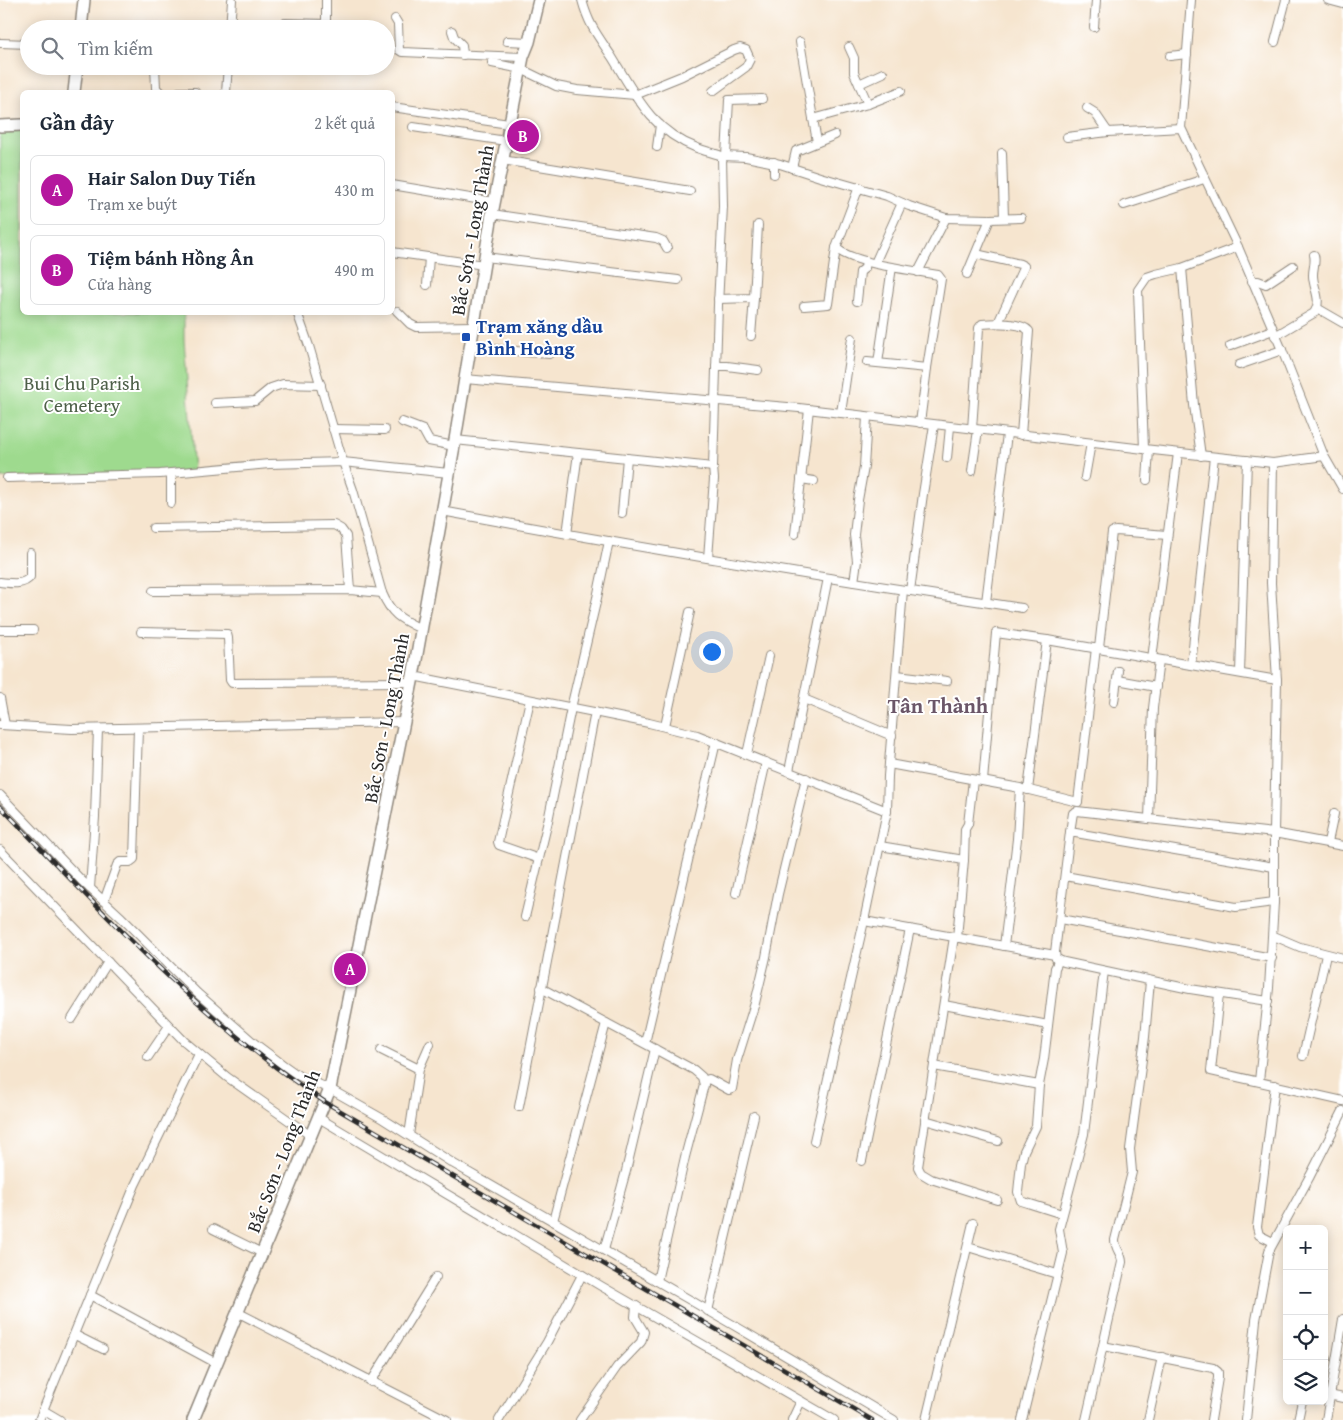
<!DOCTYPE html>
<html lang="vi">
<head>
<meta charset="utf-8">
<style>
	:root { --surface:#fff; --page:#f6f6f7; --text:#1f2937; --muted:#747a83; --line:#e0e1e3; --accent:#b5179e }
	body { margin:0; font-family:"Gentium Book Plus",serif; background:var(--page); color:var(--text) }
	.controls { position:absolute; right:15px; bottom:15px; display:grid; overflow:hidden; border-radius:8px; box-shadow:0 2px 12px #0003 }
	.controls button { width:45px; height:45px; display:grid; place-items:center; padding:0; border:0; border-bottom:1px solid var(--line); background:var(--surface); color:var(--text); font:25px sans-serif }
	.you { position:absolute; left:711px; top:651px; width:18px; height:18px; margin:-12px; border:4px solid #fff; border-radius:50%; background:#1a73e8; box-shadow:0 0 0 8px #1a73e833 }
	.badge { display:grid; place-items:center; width:32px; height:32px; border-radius:50%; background:var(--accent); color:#fff; font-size:16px; font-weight:700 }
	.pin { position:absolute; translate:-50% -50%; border:2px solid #fff; box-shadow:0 1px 5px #0006 }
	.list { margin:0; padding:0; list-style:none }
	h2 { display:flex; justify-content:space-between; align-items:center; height:65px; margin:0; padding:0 20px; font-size:21px }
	h2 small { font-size:16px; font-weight:400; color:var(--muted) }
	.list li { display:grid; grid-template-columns:32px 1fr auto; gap:15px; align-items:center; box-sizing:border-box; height:70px; margin:0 10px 10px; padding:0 10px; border:1px solid var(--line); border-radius:8px }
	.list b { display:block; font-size:19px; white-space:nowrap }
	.list p { margin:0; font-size:16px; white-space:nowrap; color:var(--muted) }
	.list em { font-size:16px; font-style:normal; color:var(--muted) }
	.icon { flex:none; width:28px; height:28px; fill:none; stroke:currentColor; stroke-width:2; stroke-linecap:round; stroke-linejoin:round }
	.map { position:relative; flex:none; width:1343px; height:1420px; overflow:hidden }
	.search { position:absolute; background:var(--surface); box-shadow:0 2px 12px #0003; left:20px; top:20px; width:375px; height:55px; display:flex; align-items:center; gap:12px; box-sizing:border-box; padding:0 18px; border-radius:28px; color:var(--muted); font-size:19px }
	.panel { position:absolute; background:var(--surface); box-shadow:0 2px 12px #0003; left:20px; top:90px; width:375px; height:225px; border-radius:8px }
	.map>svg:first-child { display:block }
	.green { fill:#9eda8e; stroke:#64825c }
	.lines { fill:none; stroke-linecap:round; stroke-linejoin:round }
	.street-casing { stroke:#90887d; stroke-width:10 }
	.secondary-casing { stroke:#90887d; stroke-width:14 }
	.street { stroke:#fff; stroke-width:8 }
	.secondary { stroke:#fff; stroke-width:11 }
	.rail-casing { stroke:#2b2b2b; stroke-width:4.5 }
	.rail { stroke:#fff; stroke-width:2.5; stroke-dasharray:8; stroke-linecap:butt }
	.transit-dot { fill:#1a4fb4; stroke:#fff; stroke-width:2 }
	.labels { text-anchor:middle; stroke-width:4; stroke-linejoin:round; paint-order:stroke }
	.street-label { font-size:19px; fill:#2b2b2b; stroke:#fff }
	.transit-label { font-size:19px; font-weight:bold; fill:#164399; stroke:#fff; text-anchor:start }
	.park-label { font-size:19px; fill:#4e6049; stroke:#fff }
	.quarter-label { font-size:21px; font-weight:bold; fill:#6b5668; stroke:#fff }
</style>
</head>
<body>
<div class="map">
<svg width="1343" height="1420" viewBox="0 0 1343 1420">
	<rect width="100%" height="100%" fill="#fff"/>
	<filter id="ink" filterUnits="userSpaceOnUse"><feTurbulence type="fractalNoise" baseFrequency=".02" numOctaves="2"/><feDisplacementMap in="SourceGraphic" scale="10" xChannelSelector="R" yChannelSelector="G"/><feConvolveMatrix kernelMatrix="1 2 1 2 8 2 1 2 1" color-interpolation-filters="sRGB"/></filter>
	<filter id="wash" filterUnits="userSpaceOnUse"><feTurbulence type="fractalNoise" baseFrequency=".0096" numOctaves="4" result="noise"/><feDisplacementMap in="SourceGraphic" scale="20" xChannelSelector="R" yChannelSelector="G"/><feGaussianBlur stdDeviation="1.12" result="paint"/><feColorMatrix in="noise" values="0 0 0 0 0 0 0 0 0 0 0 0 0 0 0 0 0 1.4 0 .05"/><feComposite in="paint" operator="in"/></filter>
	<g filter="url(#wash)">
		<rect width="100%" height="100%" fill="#f6e5cf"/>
		<!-- green -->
		<polygon class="green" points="22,125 22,312 184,313 184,340 194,472 0,478 0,126"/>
	</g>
	<g filter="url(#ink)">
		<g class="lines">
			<!-- street casing -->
			<g class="street-casing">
				<g id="street">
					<polyline points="326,0 326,28"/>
					<path d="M582 0C589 26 598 36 612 57 636 96 651 130 697 148 705 151 714 153 722 156"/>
					<polyline points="1191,0 1181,128 1238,247 1282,350 1324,456 1343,489"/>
					<polyline points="1328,0 1343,4"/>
					<polyline points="395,19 398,24 399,50 402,52 523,57"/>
					<polyline points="285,23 326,24"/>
					<polyline points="1094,27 1096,0"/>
					<polyline points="230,29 232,0"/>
					<polyline points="452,31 454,37 462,45 463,55"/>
					<polyline points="507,41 529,42"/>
					<polyline points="800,42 817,142"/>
					<polyline points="1275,42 1286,0"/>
					<polyline points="0,43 29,44"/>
					<polyline points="849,47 854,58 854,73 868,104"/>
					<polyline points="1170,56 1187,54"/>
					<polyline points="492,63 521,69 556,86 577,90 635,95 682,76 734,50 740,48 746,50 750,59 746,67 713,91"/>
					<polyline points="155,66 156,88 160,92"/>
					<polyline points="859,84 883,73"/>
					<polyline points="179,92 195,92"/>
					<polyline points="226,92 228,66"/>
					<polyline points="392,107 509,124"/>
					<polyline points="1087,108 1095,113 1108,132 1181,128"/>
					<polyline points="813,119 868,104 901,91"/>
					<polyline points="413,127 506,141"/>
					<polyline points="1067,137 1108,132"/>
					<polyline points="657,147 660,125"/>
					<polyline points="1002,153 1004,218"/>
					<polyline points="726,156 729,100 762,99"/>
					<polyline points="502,160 690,191"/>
					<polyline points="792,168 796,151 835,135"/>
					<polyline points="774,174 774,162"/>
					<polyline points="392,185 494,202"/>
					<path d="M859 187 836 248C853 264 914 270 938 275L941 279 927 368 867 362"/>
					<polyline points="1124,205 1204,179"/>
					<polyline points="492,214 656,238 663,241 667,248"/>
					<polyline points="392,252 484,265"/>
					<polyline points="976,254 1020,264 1024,266 998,323"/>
					<polyline points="485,257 678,280"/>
					<polyline points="875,263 902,203"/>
					<polyline points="1182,268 1194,405 1201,456"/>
					<polyline points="918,272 946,218"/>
					<polyline points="967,274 990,219"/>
					<polyline points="1252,281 1258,281 1266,284 1293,266"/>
					<polyline points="427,285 429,257"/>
					<polyline points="718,299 754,298 758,225"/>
					<polyline points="857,301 860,272 865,268 866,261"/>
					<polyline points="804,306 828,304 836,248"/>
					<polyline points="1317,308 1343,323"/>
					<polyline points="397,311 410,324 416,327 473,326"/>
					<path d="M297 312 309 346 343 462 353 490 382 593C391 614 400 619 421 629"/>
					<polyline points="751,336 754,298"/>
					<path d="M1275 336 1314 313C1323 300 1313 289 1313 275 1313 267 1316 262 1314 255"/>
					<polyline points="1230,346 1273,330"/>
					<polyline points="470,347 549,354"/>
					<polyline points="878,363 892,267"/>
					<polyline points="1239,365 1282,350"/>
					<polyline points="716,366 727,366 758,370"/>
					<polyline points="465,379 799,408 1144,449 1273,463 1324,456"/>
					<polyline points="215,403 255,401 271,388 283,384 321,385"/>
					<polyline points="841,413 852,338"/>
					<polyline points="402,422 423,430 429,441 454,446"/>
					<polyline points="920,423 927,368"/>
					<polyline points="333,429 385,430"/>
					<path d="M972 429 979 328 982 324C993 323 1022 322 1029 331L1021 435"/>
					<polyline points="455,440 713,467 718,305 723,206 722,156 746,157 780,164 820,177 887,196 909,206 946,218 990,219 1021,218"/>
					<polyline points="1144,449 1138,290 1147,277 1156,274 1182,268 1238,247"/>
					<polyline points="947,458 950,427"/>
					<polyline points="972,471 978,430"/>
					<polyline points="171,473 171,503"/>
					<polyline points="1085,477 1091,443"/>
					<polyline points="7,478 160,474 269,464 343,462 449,473"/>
					<polyline points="801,479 814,481"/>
					<polyline points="1147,480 1149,450"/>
					<path d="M442 511C635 547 828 579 1022 608"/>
					<polyline points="622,513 627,458"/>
					<polyline points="153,528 334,525 341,529 346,536 350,590"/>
					<polyline points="567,534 578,453"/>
					<polyline points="795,534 809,409"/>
					<polyline points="708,558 714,479 713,467"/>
					<path d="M0 582C10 583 23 586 30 577V553"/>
					<polyline points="854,582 857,561 854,535 858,500 864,467 867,417"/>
					<polyline points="153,591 350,590 382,593"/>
					<polyline points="910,591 923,494 934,425"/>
					<polyline points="986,602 1007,434"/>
					<polyline points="0,630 33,630"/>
					<polyline points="141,632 227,634 228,638 230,680 232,683 412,682"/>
					<polyline points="1099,648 1112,532 1116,531 1167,535"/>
					<polyline points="1152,659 1178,453"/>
					<polyline points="1191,665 1214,457"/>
					<polyline points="1240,673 1247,460"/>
					<polyline points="897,675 947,681"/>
					<polyline points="413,676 649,723 697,735 887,811 864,921 1055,955"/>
					<polyline points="1117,680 1156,687"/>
					<polyline points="0,698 5,725"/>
					<polyline points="804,699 892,736"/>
					<polyline points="530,700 498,842 499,845 539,859"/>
					<polyline points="1114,702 1118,671"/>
					<polyline points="0,725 72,729 404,722"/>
					<polyline points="665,726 690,612"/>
					<polyline points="747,754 769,656"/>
					<polyline points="889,764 1020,788 1017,839 1004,946"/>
					<polyline points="789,771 828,578"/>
					<polyline points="983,781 996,633 1047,640"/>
					<polyline points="1025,789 1078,802 1096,648"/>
					<polyline points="1028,790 1047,640 1277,680"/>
					<polyline points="0,795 82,881 122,918 197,993 254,1043 282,1064 299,1076 330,1089 383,1119 454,1164 735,1326 894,1420"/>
					<polyline points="887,811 888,776 903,590"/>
					<polyline points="1149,819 1153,708 1159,660"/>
					<polyline points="1070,832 1073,813 1077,811 1274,833 1277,680 1271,583 1273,463"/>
					<polyline points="1328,842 1334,814"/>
					<polyline points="880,846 964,860 965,829 968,824 973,780"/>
					<polyline points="0,850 184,1041 227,1077 311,1136"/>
					<polyline points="1065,876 1236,907 1274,902 1274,833 1343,846"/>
					<polyline points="90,888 95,817 98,729"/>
					<polyline points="736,893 766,762"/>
					<polyline points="104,901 117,865 120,862 130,862 134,859 138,728"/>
					<polyline points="525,917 548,821 571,708 597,598 609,541"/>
					<polyline points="1060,919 1272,958"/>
					<polyline points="1274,936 1300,947 1343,958"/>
					<polyline points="954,937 918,1167 921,1173 931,1179 997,1200"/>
					<polyline points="957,938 964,860"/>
					<polyline points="1059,960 1055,968 1044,1059 1039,1085 1036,1126 1024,1151 1021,1163 1018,1192 1021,1201 1062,1214"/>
					<polyline points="541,988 694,1070 702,1077 704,1085 685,1157 657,1281"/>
					<polyline points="1219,994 1211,1071 1343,1101"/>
					<polyline points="1268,1001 1190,989 1064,962 1056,959 1055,952 1070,832 1274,867"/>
					<polyline points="944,1005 1048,1025"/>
					<polyline points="72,1019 108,962"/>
					<polyline points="645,1043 716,742"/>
					<polyline points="381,1050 419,1069"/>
					<polyline points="1303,1056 1326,955"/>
					<polyline points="148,1057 169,1026"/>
					<polyline points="934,1066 1039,1085"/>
					<polyline points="704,1081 709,1079 729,1090 732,1089 737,1060 755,1003 766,957 778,894 806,778"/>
					<polyline points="1259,1081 1269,988 1274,902"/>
					<polyline points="519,1107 595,712"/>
					<polyline points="319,1118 601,1286 834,1420"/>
					<polyline points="925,1120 998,1141"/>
					<polyline points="409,1135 419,1069 430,1044"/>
					<polyline points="814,1141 864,921"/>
					<polyline points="862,1161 910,929"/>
					<polyline points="553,1221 606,1023"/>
					<polyline points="213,1229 262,1253"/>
					<polyline points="1273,1242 1259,1235 1257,1227 1275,1085"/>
					<polyline points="968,1247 1057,1274"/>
					<polyline points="604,1250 626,1171 655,1049"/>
					<polyline points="90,1295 216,1363"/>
					<polyline points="708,1311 754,1116"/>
					<polyline points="237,1312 447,1420"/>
					<polyline points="75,1335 103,1349"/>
					<polyline points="1103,1346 1213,1368 1218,1372 1218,1378 1211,1420"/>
					<polyline points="371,1382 436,1277"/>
					<polyline points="1324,1394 1343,1398"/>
					<polyline points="43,1410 60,1420"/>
					<polyline points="39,1420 135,1185 199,1054"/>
					<polyline points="499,1420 547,1342 582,1275"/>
					<polyline points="580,1420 617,1367 641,1342 644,1332 635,1317 636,1306"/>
					<polyline points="792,1420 801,1401"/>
					<polyline points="926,1420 973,1223"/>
					<polyline points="1022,1420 1063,1253 1059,1229 1084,1134 1104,971"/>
					<path d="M1086 1420 1122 1262C1122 1254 1115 1249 1115 1240L1132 1172 1130 1149 1145 1037 1150 981"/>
					<polyline points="1148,1420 1162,1357"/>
					<polyline points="1246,1420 1256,1320 1269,1251 1310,1176 1343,1111"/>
					<polyline points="1298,1420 1302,1401"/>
					<polyline points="1326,1420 1343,1319"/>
				</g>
			</g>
			<!-- secondary casing -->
			<g class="secondary-casing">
				<g id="secondary">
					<polyline points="81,29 84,0"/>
					<polyline points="74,92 77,66"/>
					<polyline points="0,126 22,125"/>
					<polyline points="193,1420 330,1089 412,682 454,446 492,214 523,57 529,42 539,0"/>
				</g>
			</g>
			<!-- street -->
			<use href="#street" class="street"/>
			<!-- secondary -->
			<use href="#secondary" class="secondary"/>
			<!-- rail casing -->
			<g class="rail-casing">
				<path id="rail" d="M0 806C102 912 202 1021 325 1102L872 1420"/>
			</g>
			<!-- rail -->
			<use href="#rail" class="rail"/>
		</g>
	</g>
	<!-- markers -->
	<rect class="transit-dot" x="461" y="332" width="10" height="10" rx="2.5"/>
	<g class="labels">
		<!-- street labels -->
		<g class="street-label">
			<text transform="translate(472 230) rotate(-80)" y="7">Bắc Sơn - Long Thành</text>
			<text transform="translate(386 718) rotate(-79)" y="7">Bắc Sơn - Long Thành</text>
			<text transform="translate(283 1151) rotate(-69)" y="7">Bắc Sơn - Long Thành</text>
		</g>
		<!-- transit labels -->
		<g class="transit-label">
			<text x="476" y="333">Trạm xăng dầu<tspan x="476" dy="22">Bình Hoàng</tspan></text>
		</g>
		<!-- park labels -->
		<g class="park-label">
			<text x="82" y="390">Bui Chu Parish<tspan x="82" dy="22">Cemetery</tspan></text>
		</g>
		<!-- quarter labels -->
		<g class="quarter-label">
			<text x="938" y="713">Tân Thành</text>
		</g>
	</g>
</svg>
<div class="controls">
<button>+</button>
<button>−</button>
<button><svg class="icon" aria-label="locate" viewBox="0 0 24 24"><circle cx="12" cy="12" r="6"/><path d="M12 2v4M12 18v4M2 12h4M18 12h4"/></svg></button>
<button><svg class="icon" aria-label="layers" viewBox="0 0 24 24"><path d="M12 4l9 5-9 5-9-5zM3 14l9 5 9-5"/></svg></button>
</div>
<div class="you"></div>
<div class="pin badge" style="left:350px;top:969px">A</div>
<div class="pin badge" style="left:523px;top:136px">B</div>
<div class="search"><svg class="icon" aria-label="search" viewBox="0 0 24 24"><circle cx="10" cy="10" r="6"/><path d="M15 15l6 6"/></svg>Tìm kiếm</div>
<section class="panel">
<h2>Gần đây<small>2 kết quả</small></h2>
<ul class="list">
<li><span class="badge">A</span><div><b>Hair Salon Duy Tiến</b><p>Trạm xe buýt</p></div><em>430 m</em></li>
<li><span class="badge">B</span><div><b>Tiệm bánh Hồng Ân</b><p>Cửa hàng</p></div><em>490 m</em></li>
</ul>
</section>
</div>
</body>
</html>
